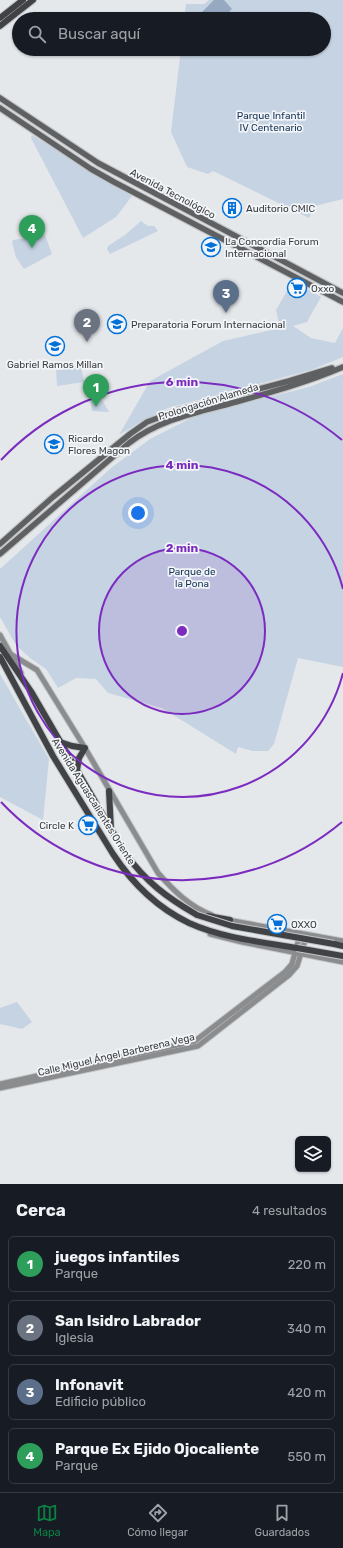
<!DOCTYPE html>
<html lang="es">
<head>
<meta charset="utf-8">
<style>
	:root { --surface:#171b24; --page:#242831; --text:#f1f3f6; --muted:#9ea1a6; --line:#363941; --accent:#0b8043 }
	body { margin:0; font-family:Rubik,sans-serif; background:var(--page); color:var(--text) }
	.controls { position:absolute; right:12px; bottom:12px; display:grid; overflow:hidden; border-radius:6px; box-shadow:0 1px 3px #0004 }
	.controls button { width:36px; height:36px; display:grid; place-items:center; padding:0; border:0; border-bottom:1px solid var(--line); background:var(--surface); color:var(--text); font:20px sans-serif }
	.you { position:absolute; left:138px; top:513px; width:14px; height:14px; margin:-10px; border:3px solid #fff; border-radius:50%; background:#1a73e8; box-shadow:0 0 0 6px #1a73e833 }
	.badge { display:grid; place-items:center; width:26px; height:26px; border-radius:50%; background:var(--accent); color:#fff; font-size:13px; font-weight:700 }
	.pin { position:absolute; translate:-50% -33px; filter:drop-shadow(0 1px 2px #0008) }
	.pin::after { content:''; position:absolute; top:21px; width:14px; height:12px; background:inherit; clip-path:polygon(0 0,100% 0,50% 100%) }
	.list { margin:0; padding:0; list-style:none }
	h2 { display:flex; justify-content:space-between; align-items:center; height:52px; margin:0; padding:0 16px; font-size:17px }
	h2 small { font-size:13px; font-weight:400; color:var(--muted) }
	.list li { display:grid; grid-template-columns:26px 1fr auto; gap:12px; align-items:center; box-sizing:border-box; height:56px; margin:0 8px 8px; padding:0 8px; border:1px solid var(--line); border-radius:6px }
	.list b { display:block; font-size:15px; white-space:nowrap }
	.list p { margin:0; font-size:13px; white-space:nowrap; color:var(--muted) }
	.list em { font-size:13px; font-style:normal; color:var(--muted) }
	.icon { flex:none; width:22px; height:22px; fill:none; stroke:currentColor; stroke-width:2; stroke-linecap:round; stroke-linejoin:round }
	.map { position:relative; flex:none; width:343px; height:1184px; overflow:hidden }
	.search { position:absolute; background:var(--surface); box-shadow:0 1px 3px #0004; left:12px; right:12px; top:12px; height:44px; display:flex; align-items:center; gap:10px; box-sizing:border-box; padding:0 14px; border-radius:22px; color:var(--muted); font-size:15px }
	.sheet { height:308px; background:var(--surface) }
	nav { display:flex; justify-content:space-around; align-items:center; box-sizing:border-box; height:56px; border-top:1px solid var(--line); background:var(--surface); font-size:11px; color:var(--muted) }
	nav a { display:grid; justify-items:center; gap:2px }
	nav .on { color:var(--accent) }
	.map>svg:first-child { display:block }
	.green { fill:#c6d3e3 }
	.water { fill:#96a9c1 }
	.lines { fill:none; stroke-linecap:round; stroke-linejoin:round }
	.tertiary-casing { stroke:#c3c6c8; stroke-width:7 }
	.secondary-casing { stroke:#c3c6c8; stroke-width:8 }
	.primary-casing { stroke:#c3c6c8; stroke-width:8 }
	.tertiary { stroke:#8a8c8d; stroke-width:5 }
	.secondary { stroke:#5f6062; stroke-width:5.5 }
	.primary { stroke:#404245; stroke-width:6 }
	.primary-bridge-casing { stroke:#c3c6c8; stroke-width:8; stroke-linecap:butt }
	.primary-bridge { stroke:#404245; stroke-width:6 }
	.ring { fill:none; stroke:#7b2cbf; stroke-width:2 }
	.labels { text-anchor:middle; stroke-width:3.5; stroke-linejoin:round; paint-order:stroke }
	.park-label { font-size:10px; fill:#173356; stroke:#f2f5f9 }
	.street-label { font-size:10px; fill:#3c3d3e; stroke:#f2f5f9 }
	.poi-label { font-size:10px; fill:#3c3d3e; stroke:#f2f5f9; text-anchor:start }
	.centre { fill:#7b2cbf; stroke:#f2f5f9; stroke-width:2 }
	.ring-label { font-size:12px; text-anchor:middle; font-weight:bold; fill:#7b2cbf; stroke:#f2f5f9; stroke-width:3.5; stroke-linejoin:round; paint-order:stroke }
</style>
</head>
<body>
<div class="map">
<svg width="343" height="1184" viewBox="0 0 343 1184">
	<rect width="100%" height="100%" fill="#e5e8eb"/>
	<!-- green -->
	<g class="green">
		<polygon points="209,0 343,0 343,199 315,206 309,218 213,171 208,174 187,167 171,132 181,49 324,49 324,19 184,19 186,4 204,4"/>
		<polygon points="32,135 132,196 116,217 83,238 31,138"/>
		<polygon points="141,221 148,226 154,226 158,231 110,254 107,249 108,246 125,235"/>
		<polygon points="45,235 52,254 24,269 16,257 12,242 13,240"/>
		<polygon points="304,287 321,297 307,322 293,326 311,338 335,343 343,328 343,357 311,370 168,408 140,422 119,435 150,381 223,341 280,328 276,310 287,291 298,297"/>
		<polygon points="81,366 84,382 57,386 56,370"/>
		<polygon points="343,374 343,667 298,658 274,744 268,751 253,751 238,747 236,754 162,708 108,693 96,679 76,678 58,688 46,669 30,658 16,645 0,617 0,569 111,468 150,439 197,415 309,387"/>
		<polygon points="87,377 89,377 109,412 92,411"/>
		<polygon points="0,674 49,759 43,820 0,797"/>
		<polygon points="17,1002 32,1022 22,1029 0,1024 0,1008"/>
	</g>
	<!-- water -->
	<polygon class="water" points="214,0 224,0 232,9 222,19 202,19 199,15"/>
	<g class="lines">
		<!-- tertiary casing -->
		<g class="tertiary-casing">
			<g id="tertiary">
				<polyline points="0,635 21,673"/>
				<path d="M12 655 37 670 85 748 158 873C173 890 190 907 212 915"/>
				<polyline points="228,920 343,941"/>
				<polyline points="210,934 242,942 343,962"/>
				<polyline points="0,1084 195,1041 285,972 292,964 300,935"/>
				<polyline points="0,1088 198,1046 289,975 297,966 306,937"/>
			</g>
		</g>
		<!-- secondary casing -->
		<g class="secondary-casing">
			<g id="secondary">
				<polyline points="0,98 98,163 343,293"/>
				<polyline points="0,108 91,169 114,182 343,302"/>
				<polyline points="0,544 53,497 130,434 147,422 179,410 289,381 332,368"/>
				<path d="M0 554 129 443C160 419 199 412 236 402 272 392 308 382 343 367"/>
			</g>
		</g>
		<!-- primary casing -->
		<g class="primary-casing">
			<g id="primary">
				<polyline points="0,18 23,0"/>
				<polyline points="0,26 33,0"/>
				<path d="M0 646 32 693 125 853C146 882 166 897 197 915"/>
				<path d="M0 657 53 756 113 854C132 883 158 908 189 923 222 938 261 942 297 948"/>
				<polyline points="60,742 72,746 85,748 79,758 77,770"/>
				<polyline points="109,791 111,829"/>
				<polyline points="208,916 230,920"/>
				<polyline points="334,944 343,946"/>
			</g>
		</g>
		<!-- tertiary -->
		<use href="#tertiary" class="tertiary"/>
		<!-- secondary -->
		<use href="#secondary" class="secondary"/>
		<!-- primary -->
		<use href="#primary" class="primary"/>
		<!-- primary-bridge casing -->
		<g class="primary-bridge-casing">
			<g id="primary-bridge">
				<polyline points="197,915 232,926 334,944"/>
				<polyline points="297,948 343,956"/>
			</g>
		</g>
		<!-- primary-bridge -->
		<use href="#primary-bridge" class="primary-bridge"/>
	</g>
	<!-- distance rings -->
	<circle cx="182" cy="631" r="83" fill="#7b2cbf" fill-opacity=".12"/>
	<g class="ring">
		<circle cx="182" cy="631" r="83"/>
		<path d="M343 673A166 166 0 1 1 343 589"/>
		<path d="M342 822A249 249 0 0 1 1 802M1 460A249 249 0 0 1 342 440"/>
	</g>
	<!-- icons -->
	<defs>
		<g id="building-ring" transform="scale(1)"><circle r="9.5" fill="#f2f5f9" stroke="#0071d8" stroke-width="1.5"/><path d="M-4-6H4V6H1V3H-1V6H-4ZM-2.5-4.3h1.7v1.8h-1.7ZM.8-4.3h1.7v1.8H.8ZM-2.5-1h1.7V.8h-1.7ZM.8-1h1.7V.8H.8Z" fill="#0071d8"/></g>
		<g id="university-ring" transform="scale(1)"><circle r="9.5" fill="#f2f5f9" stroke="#0071d8" stroke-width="1.5"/><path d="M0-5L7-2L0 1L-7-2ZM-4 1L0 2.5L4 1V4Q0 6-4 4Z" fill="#0071d8"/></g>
		<g id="supermarket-ring" transform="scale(1)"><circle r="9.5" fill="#f2f5f9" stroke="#0071d8" stroke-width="1.5"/><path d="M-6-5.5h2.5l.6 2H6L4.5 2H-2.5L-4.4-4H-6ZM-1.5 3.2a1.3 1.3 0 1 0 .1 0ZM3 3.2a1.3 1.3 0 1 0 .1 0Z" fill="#0071d8"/></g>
		<g id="school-ring" transform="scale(1)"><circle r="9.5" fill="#f2f5f9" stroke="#0071d8" stroke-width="1.5"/><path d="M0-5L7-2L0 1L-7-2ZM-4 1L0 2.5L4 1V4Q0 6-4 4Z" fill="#0071d8"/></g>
	</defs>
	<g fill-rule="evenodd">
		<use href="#building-ring" x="232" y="208"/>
		<use href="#university-ring" x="211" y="247"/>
		<use href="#supermarket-ring" x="297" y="288"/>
		<use href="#university-ring" x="117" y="324"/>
		<use href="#school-ring" x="55" y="346"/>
		<use href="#school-ring" x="54" y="444"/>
		<use href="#supermarket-ring" x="88" y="825"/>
		<use href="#supermarket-ring" x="277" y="924"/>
	</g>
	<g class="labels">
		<!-- park labels -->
		<g class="park-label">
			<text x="271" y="119">Parque Infantil<tspan x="271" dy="12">IV Centenario</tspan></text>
			<text x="192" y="575">Parque de<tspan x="192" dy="12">la Pona</tspan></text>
		</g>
		<!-- street labels -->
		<g class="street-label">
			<text transform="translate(173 193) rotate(28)" y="4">Avenida Tecnológico</text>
			<text transform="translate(208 401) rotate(-17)" y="4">Prolongación Alameda</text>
			<text transform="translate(94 801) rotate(58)" y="4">Avenida Aguascalientes Oriente</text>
			<text transform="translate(116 1054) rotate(-13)" y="4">Calle Miguel Ángel Barberena Vega</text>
		</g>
		<!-- poi labels -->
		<g class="poi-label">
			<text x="246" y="212">Auditorio CMIC</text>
			<text x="225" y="245">La Concordia Forum<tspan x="225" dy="12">Internacional</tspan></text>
			<text x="311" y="292">Oxxo</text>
			<text x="131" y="328">Preparatoria Forum Internacional</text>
			<text x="55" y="368" text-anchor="middle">Gabriel Ramos Millan</text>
			<text x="68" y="442">Ricardo<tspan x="68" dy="12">Flores Magon</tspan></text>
			<text x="74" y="829" text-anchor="end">Circle K</text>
			<text x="291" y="928">OXXO</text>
		</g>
	</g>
	<circle cx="182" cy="631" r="6" class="centre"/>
	<g class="ring-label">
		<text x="182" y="386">6 min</text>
		<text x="182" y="469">4 min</text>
		<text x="182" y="552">2 min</text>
	</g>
</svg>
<div class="controls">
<button><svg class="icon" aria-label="layers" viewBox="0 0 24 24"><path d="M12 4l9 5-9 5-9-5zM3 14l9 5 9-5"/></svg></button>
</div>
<div class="you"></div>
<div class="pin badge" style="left:96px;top:407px;background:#2e9e5b">1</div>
<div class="pin badge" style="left:87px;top:342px;background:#6b7280">2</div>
<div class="pin badge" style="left:226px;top:313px;background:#5c6f8a">3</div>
<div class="pin badge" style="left:32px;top:248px;background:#2e9e5b">4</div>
<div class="search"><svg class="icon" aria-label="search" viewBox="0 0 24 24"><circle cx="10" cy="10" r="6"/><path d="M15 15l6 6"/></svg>Buscar aquí</div>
</div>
<section class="sheet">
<h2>Cerca<small>4 resultados</small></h2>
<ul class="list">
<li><span class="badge" style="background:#2e9e5b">1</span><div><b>juegos infantiles</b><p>Parque</p></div><em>220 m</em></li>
<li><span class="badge" style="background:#6b7280">2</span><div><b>San Isidro Labrador</b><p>Iglesia</p></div><em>340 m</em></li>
<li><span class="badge" style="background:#5c6f8a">3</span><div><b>Infonavit</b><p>Edificio público</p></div><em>420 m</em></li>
<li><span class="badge" style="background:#2e9e5b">4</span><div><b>Parque Ex Ejido Ojocaliente</b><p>Parque</p></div><em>550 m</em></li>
</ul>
</section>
<nav>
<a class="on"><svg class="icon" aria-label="map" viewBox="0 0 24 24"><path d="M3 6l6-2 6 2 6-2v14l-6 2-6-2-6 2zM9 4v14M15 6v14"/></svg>Mapa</a>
<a><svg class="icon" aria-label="directions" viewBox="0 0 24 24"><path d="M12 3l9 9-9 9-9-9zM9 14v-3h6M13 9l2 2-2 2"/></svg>Cómo llegar</a>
<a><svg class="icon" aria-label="saved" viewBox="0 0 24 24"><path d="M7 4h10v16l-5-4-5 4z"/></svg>Guardados</a>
</nav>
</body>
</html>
